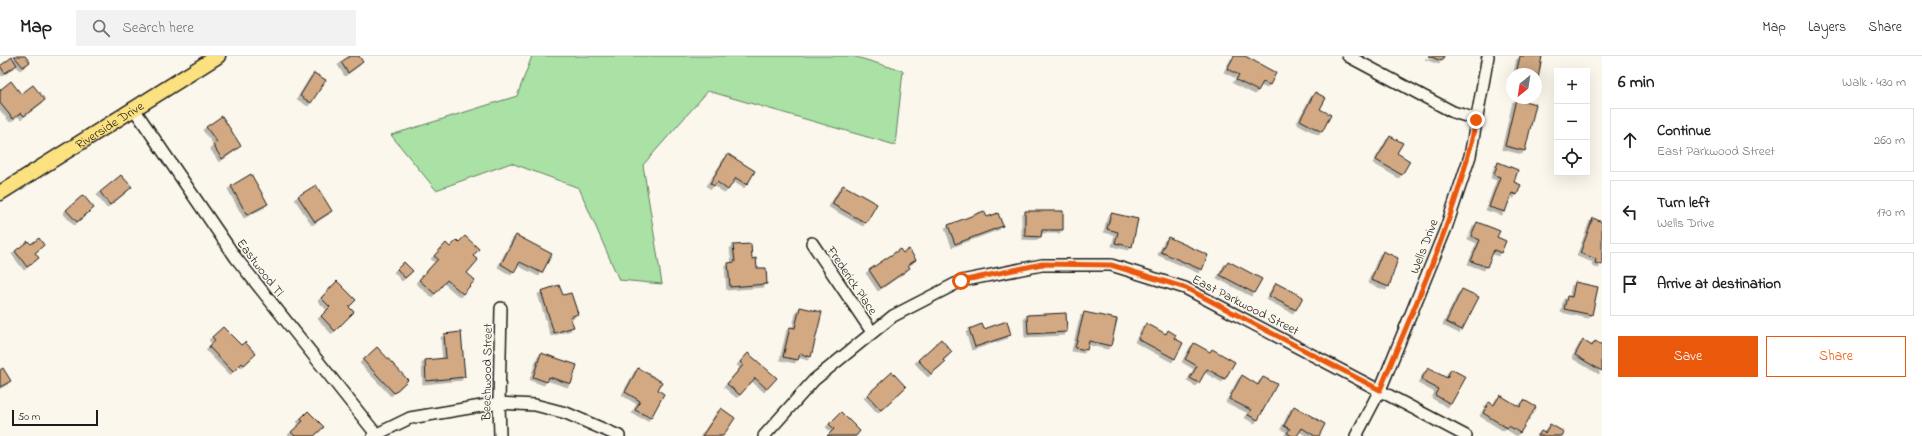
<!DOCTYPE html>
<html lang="en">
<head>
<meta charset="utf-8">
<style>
	:root { --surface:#fff; --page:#f2f2f2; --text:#202124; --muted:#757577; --line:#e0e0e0; --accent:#ea580c }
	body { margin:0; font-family:"Indie Flower",sans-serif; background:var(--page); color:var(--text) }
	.controls { position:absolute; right:12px; top:12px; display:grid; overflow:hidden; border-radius:0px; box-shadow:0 4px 16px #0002 }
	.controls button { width:36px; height:36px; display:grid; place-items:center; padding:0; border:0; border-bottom:1px solid var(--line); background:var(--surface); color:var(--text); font:20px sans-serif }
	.compass { position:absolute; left:1506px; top:12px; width:36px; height:36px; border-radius:50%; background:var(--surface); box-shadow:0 4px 16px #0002; rotate:210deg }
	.scale { position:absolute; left:12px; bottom:10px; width:86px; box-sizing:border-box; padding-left:4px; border:2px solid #1c1c1c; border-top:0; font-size:11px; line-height:14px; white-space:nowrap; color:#1c1c1c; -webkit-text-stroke:3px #fbf7ec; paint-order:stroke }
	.stop { position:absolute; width:12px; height:12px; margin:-9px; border:3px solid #ea580c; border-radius:50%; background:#fff }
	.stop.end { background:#ea580c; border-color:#fff; box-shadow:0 1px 4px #0008 }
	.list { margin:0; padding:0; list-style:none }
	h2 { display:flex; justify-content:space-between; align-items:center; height:52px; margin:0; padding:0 16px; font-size:17px }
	h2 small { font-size:13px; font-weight:400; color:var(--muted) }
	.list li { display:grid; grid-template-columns:26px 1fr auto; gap:12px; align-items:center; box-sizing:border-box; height:64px; margin:0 8px 8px; padding:0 8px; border:1px solid var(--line); border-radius:0px }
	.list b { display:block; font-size:15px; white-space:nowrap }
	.list p { margin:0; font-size:13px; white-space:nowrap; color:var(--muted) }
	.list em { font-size:13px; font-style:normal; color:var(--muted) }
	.actions { display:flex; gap:8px; padding:12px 16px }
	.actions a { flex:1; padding:9px 0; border:1px solid var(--accent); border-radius:0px; text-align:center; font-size:14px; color:var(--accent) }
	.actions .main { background:var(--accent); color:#fff }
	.icon { flex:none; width:22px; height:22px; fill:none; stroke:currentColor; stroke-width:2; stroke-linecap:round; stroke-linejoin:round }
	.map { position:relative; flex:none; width:1602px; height:380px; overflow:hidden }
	header { display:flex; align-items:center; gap:24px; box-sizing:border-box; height:56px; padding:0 20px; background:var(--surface); border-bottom:1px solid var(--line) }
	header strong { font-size:19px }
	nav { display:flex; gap:22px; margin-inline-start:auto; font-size:14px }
	.search { width:280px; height:36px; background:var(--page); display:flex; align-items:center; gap:10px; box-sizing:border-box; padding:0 14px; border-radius:0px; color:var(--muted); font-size:15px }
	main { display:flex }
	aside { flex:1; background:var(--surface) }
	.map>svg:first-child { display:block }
	.green { fill:#aae1a5; stroke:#637e60 }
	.building { fill:#d2a983; stroke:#1c1c1c; filter:url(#shadow) }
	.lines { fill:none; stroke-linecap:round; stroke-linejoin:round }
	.minor-casing { stroke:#1c1c1c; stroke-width:14 }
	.major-casing { stroke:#1c1c1c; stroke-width:17 }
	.minor { stroke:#fbf7ec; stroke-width:11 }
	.major { stroke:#fbe180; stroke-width:14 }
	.route { stroke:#ea580c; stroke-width:5 }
	.labels { text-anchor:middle; stroke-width:3; stroke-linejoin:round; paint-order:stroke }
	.street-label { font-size:13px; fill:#1c1c1c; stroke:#fbf7ec }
</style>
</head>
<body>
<header>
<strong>Map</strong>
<div class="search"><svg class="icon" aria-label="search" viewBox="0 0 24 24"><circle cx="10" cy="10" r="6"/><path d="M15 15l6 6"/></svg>Search here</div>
<nav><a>Map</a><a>Layers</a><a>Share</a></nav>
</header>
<main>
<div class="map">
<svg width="1602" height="380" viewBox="0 0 1602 380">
	<defs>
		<filter id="shadow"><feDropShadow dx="-3" dy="3" stdDeviation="0" flood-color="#0004"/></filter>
	</defs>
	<rect width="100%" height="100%" fill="#fbf7ec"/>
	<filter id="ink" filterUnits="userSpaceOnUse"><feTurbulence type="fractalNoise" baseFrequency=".025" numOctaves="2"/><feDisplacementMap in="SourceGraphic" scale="8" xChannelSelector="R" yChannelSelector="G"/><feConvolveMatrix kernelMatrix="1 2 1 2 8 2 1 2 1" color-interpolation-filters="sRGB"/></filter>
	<g filter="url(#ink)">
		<!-- green -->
		<polygon class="green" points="532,0 853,0 903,15 895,89 708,35 643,109 662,228 619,224 579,132 511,107 436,134 391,79 517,40"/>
		<!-- building -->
		<g class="building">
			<polygon points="14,0 25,0 30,6 23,11"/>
			<polygon points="350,0 359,0 363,6 348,17 341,6"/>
			<polygon points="1234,0 1245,0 1276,17 1270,29 1263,26 1258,35 1236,24 1239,19 1227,13"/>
			<polygon points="1428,0 1444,0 1442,5"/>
			<polygon points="1520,0 1542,0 1538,23 1536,23 1536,18 1516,18"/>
			<polygon points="12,1 17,9 5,17 0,10"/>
			<polygon points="314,17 326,24 311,47 300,40"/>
			<polygon points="11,25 21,38 33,29 45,44 24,60 21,57 13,63 0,47 0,34"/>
			<polygon points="1315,36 1326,42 1320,53 1331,59 1322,76 1300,64"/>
			<polygon points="1516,43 1536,48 1525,95 1505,90"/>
			<polygon points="222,60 241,90 222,103 213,89 217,86 206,71"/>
			<polygon points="1390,80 1403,87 1397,97 1410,105 1402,119 1376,104"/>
			<polygon points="728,98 755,115 747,129 736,122 728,134 717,126 714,130 710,127"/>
			<polygon points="1498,106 1518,114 1514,126 1521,129 1517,139 1512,137 1505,156 1489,151 1500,121 1494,119"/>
			<polygon points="251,118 268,148 247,159 231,130"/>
			<polygon points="121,119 132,131 110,149 100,136"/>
			<polygon points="316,129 332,155 315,166 298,140"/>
			<polygon points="843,129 877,148 866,167 832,148"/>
			<polygon points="83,139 94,152 77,166 66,154"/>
			<polygon points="984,155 987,161 998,157 1003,170 955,188 948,169"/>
			<polygon points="1025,155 1063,155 1063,174 1042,174 1041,181 1025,180"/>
			<polygon points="1111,157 1138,163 1132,191 1115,187 1118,176 1107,173"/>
			<polygon points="1593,162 1602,166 1602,209 1595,207 1596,203 1580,197"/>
			<polygon points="1477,166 1500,175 1497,181 1506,185 1501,197 1494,194 1487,211 1471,205 1480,184 1471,180"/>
			<polygon points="516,179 552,198 542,217 520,206 514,216 501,208"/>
			<polygon points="465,180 479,193 473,200 478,204 467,217 475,224 463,238 447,224 435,238 419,224 438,203 434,200 446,187 450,191 457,184 459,186"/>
			<polygon points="1168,181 1208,199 1202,214 1161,196"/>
			<polygon points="39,182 44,189 35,197 39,202 27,211 15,195 28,185 31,188"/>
			<polygon points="751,188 752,203 756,202 757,212 766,212 767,228 730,231 728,207 735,206 733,189"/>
			<polygon points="900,193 903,197 909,193 916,204 908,209 910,212 881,232 869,214"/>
			<polygon points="1383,195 1398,202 1389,231 1371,224"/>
			<polygon points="1228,205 1262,223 1254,237 1220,219"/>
			<polygon points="404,206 413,215 405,222 397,213"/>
			<polygon points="337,225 356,244 349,251 354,256 335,275 321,260 330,251 321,242"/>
			<polygon points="1575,226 1598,231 1592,259 1564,253 1567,240 1572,241"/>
			<polygon points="1276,227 1303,241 1296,254 1269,240"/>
			<polygon points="559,229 563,239 571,237 578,258 570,261 574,271 554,277 541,235"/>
			<polygon points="1462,233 1479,241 1462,274 1446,266"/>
			<polygon points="800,251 822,256 811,301 800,298 798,304 783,301 790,271 795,272"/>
			<polygon points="1084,256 1117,263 1111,290 1089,285 1087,294 1075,292"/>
			<polygon points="1066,257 1067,276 1028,278 1027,259"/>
			<polygon points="1007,265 1011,279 975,291 969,273 982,268 984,273"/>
			<polygon points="1146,267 1166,278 1168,274 1176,279 1174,282 1183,287 1175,303 1138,283"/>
			<polygon points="223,271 241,289 245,286 256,298 244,309 242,307 233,316 209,291 215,284 212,281"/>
			<polygon points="461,276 465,321 426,325 425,304 446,302 444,278"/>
			<polygon points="941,283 952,296 943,304 945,306 931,318 918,304"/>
			<polygon points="1583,284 1592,290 1595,285 1602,289 1602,315 1575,299"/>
			<polygon points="1194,287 1210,296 1212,293 1235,306 1225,323 1207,313 1199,327 1190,322 1197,310 1185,303"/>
			<polygon points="377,291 408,324 394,337 363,304"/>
			<polygon points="541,297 577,309 571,328 549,321 547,326 533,321"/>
			<polygon points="748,297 777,322 767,333 755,322 740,339 727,328 743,309 740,306"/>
			<polygon points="3,312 11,325 0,331 0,314"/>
			<polygon points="638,312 662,326 658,334 664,338 651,362 635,354 640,345 625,336"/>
			<polygon points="1428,312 1447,322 1451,313 1466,321 1451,348 1435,339 1438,333 1421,324"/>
			<polygon points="892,316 906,331 881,354 867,339"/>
			<polygon points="1242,319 1258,329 1263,321 1277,328 1258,364 1248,359 1251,354 1229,343"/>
			<polygon points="1500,339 1520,351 1524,344 1536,351 1520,377 1509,370 1507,372 1483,357 1489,346 1494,349"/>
			<polygon points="1294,350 1325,368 1319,380 1315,380 1302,372 1297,380 1292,380 1287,377 1290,373 1284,370"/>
			<polygon points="721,352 735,362 723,380 702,380"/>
			<polygon points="308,355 324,371 314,380 295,380 291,376 303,365 300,363"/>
			<polygon points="841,356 860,375 856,380 827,380 834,373 829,368"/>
			<polygon points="1550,368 1564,376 1562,380 1538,380 1541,375 1545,377"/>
		</g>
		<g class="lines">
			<!-- minor casing -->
			<g class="minor-casing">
				<g id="minor">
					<polyline points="1348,0 1453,56 1476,63"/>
					<polyline points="134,53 236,202 376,378"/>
					<polyline points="812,187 872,276"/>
					<polyline points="373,380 410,362 499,347 535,349 566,357 619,380"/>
					<polyline points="500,380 499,347 501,252"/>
					<polyline points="764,380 814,324 893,260 961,225 1042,209 1111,209 1185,232 1466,380"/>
					<polyline points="1356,380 1380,334 1446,172 1470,100 1488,0"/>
				</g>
			</g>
			<!-- major casing -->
			<g class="major-casing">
				<g id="major">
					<path id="s1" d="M0 137 218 0"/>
				</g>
			</g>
			<!-- minor -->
			<use href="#minor" class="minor"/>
			<!-- major -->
			<use href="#major" class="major"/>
		</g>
	</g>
	<g class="lines" filter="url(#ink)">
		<!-- route -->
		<path class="route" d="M961 225 1042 208 1111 209 1186 232 1380 334C1416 246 1458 158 1476 64"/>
	</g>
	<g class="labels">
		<!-- street labels -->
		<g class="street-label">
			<text dy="5" stroke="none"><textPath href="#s1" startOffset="129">Riverside Drive</textPath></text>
			<text transform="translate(1423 190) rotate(-69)" y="5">Wells Drive</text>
			<text transform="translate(261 211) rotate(53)" y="5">Eastwood Tl</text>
			<text transform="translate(853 224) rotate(56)" y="5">Frederick Place</text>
			<text transform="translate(1246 248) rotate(27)" y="5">East Parkwood Street</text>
			<text transform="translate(486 316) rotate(-89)" y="5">Beechwood Street</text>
		</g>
	</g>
</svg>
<div class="controls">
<button>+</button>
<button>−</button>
<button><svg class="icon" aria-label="locate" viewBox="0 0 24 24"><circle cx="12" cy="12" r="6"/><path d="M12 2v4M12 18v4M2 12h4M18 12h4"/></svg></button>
</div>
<svg class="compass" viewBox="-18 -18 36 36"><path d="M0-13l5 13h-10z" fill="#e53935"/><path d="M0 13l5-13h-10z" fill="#757577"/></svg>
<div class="scale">50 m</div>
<div class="stop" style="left:961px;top:225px"></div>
<div class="stop end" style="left:1476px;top:64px"></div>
</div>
<aside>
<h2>6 min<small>Walk · 430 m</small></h2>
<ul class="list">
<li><svg class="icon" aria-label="ahead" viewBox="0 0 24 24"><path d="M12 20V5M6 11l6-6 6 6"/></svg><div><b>Continue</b><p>East Parkwood Street</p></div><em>260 m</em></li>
<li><svg class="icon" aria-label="left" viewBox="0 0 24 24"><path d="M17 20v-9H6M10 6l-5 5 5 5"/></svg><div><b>Turn left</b><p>Wells Drive</p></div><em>170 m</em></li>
<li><svg class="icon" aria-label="arrive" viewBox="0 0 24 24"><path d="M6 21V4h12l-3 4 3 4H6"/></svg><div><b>Arrive at destination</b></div></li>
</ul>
<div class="actions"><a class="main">Save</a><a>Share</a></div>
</aside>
</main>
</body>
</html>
